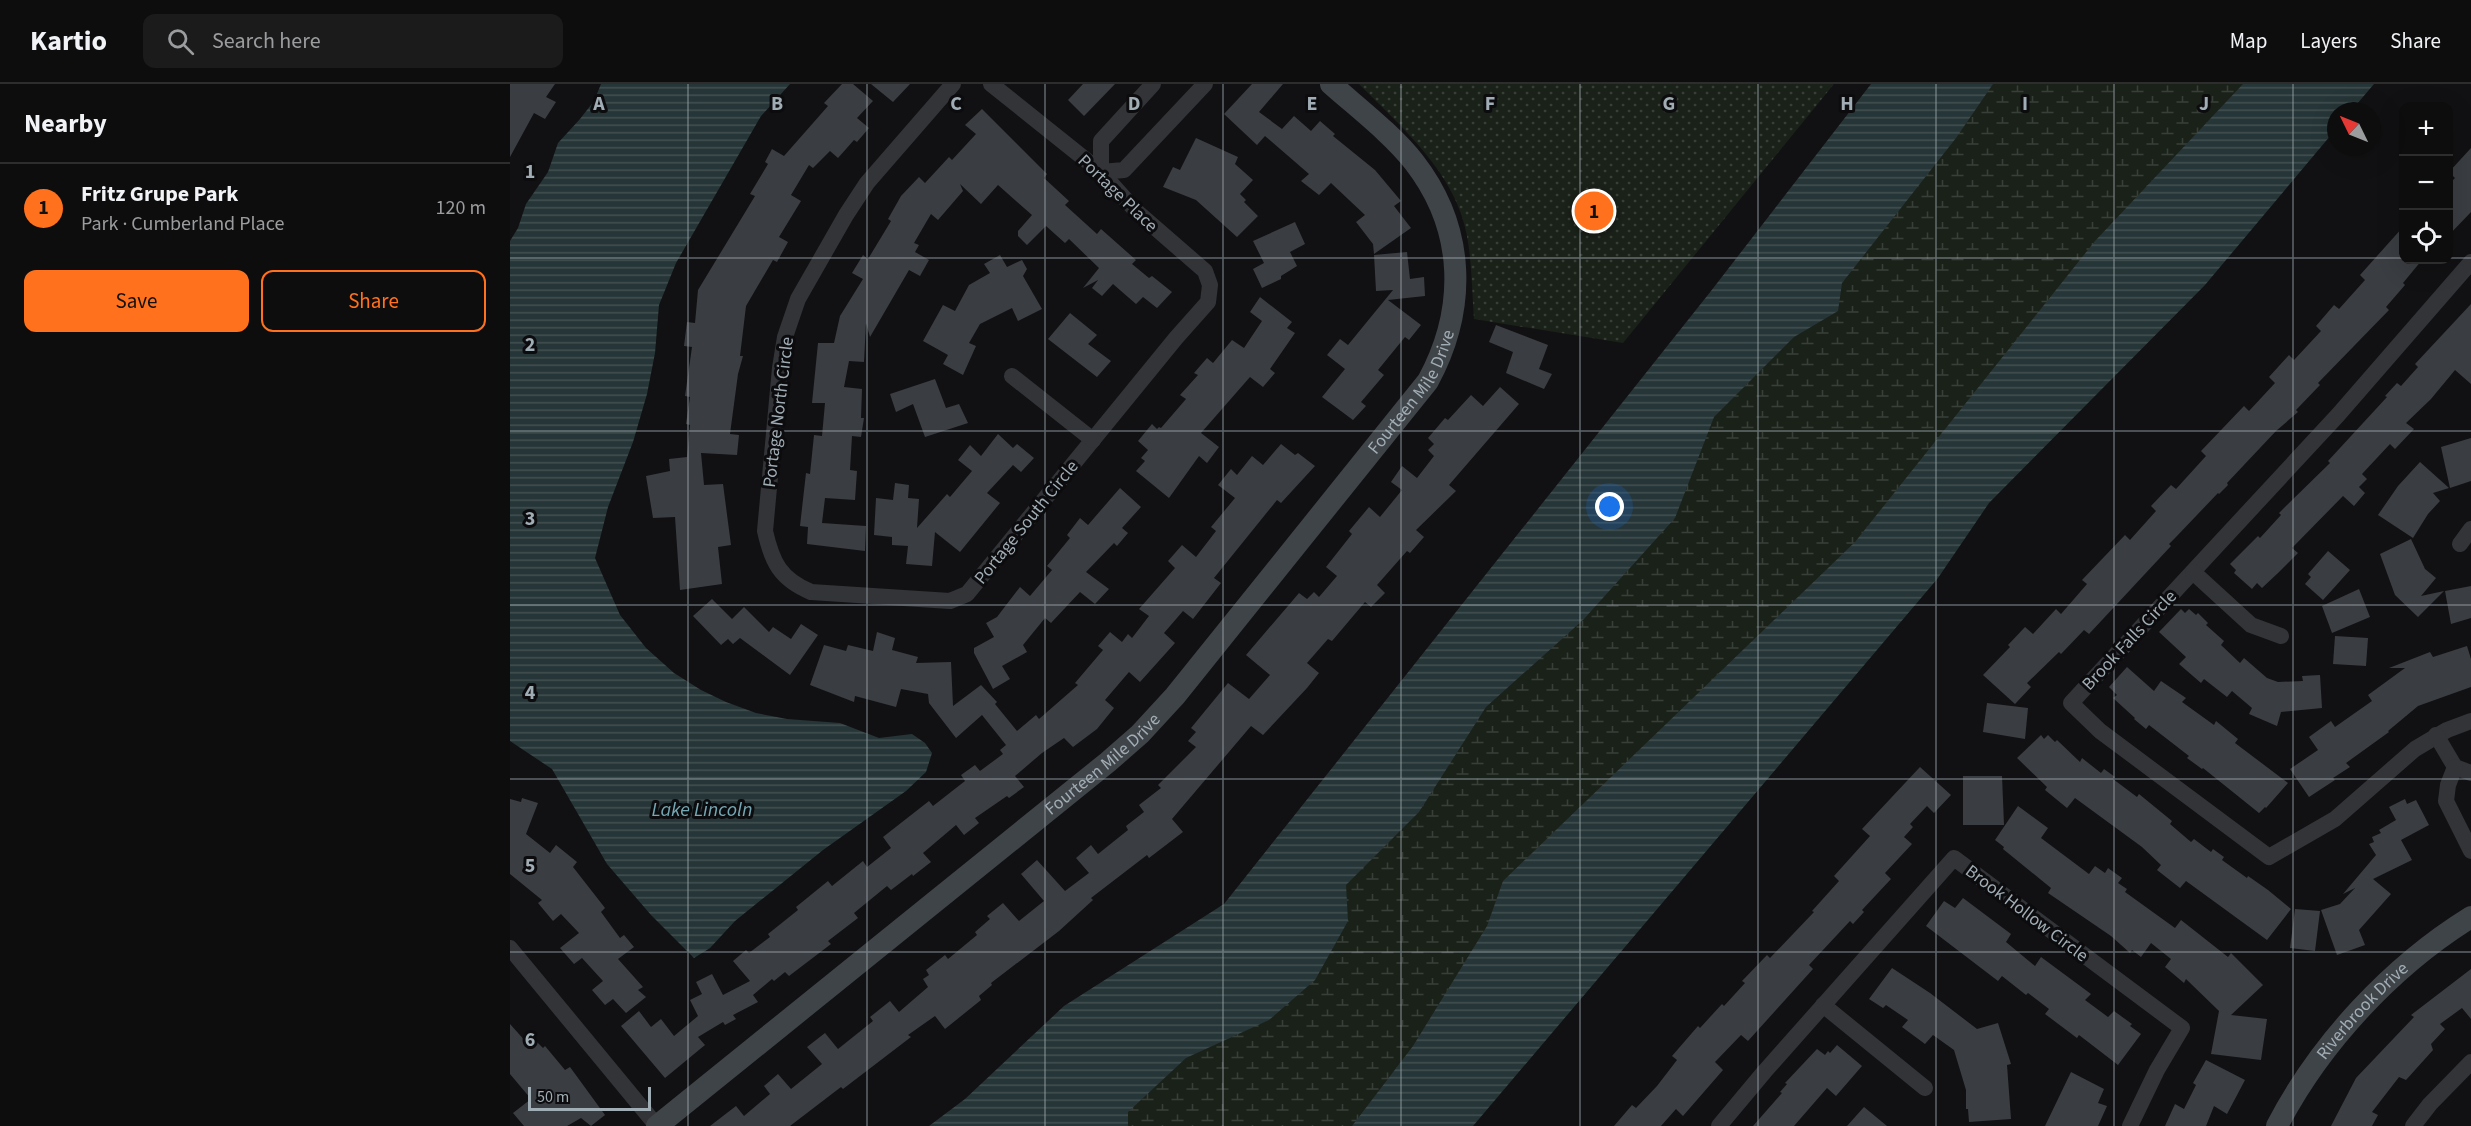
<!DOCTYPE html>
<html lang="en">
<head>
<meta charset="utf-8">
<style>
	:root { --surface:#0d0d0e; --page:#1b1b1c; --text:#f1f3f6; --muted:#9a9c9e; --line:#2d2d2e; --accent:#ff711c }
	body { margin:0; font-family:"Source Sans 3",sans-serif; background:var(--page); color:var(--text) }
	.controls { position:absolute; right:18px; top:18px; display:grid; overflow:hidden; border-radius:12px; box-shadow:0 6px 24px #0002 }
	.controls button { width:54px; height:54px; display:grid; place-items:center; padding:0; border:0; border-bottom:2px solid var(--line); background:var(--surface); color:var(--text); font:30px sans-serif }
	.compass { position:absolute; left:1817px; top:18px; width:54px; height:54px; border-radius:50%; background:var(--surface); box-shadow:0 6px 24px #0002; rotate:313deg }
	.scale { position:absolute; left:18px; bottom:15px; width:123px; box-sizing:border-box; padding-left:6px; border:3px solid #a1adb5; border-top:0; font-size:16px; line-height:21px; white-space:nowrap; color:#a1adb5; -webkit-text-stroke:4px #0c0c0e; paint-order:stroke }
	.you { position:absolute; left:1100px; top:423px; width:21px; height:21px; margin:-15px; border:4px solid #fff; border-radius:50%; background:#1a73e8; box-shadow:0 0 0 9px #1a73e833 }
	.badge { display:grid; place-items:center; width:39px; height:39px; border-radius:50%; background:var(--accent); color:#111; font-size:20px; font-weight:700 }
	.pin { position:absolute; translate:-50% -50%; border:3px solid #fff; box-shadow:0 2px 6px #0006 }
	.list { margin:0; padding:0; list-style:none }
	h2 { display:flex; justify-content:space-between; align-items:center; height:78px; margin:0; padding:0 24px; font-size:26px }
	h2 small { font-size:20px; font-weight:400; color:var(--muted) }
	.list li { display:grid; grid-template-columns:39px 1fr auto; gap:18px; align-items:center; box-sizing:border-box; height:90px; padding:0 24px; border-top:2px solid var(--line) }
	.list b { display:block; font-size:22px; white-space:nowrap }
	.list p { margin:0; font-size:20px; white-space:nowrap; color:var(--muted) }
	.list em { font-size:20px; font-style:normal; color:var(--muted) }
	.actions { display:flex; gap:12px; padding:18px 24px }
	.actions a { flex:1; padding:14px 0; border:2px solid var(--accent); border-radius:12px; text-align:center; font-size:21px; color:var(--accent) }
	.actions .main { background:var(--accent); color:#111 }
	.icon { flex:none; width:33px; height:33px; fill:none; stroke:currentColor; stroke-width:2; stroke-linecap:round; stroke-linejoin:round }
	.map { position:relative; flex:none; width:1961px; height:1042px; overflow:hidden }
	header { display:flex; align-items:center; gap:36px; box-sizing:border-box; height:84px; padding:0 30px; background:var(--surface); border-bottom:2px solid var(--line) }
	header strong { font-size:28px }
	nav { display:flex; gap:33px; margin-inline-start:auto; font-size:21px }
	.search { width:420px; height:54px; background:var(--page); display:flex; align-items:center; gap:15px; box-sizing:border-box; padding:0 21px; border-radius:12px; color:var(--muted); font-size:22px }
	main { display:flex }
	aside { flex:1; background:var(--surface) }
	.map>svg:first-child { display:block }
	.wetland { fill:url(#wetland-marsh) }
	.park { fill:url(#park-dots) }
	.water { fill:url(#water-rules) }
	.building { fill:#3a3d41 }
	.lines { fill:none; stroke-linecap:round; stroke-linejoin:round }
	.street { stroke:#323438; stroke-width:16 }
	.secondary { stroke:#3f4448; stroke-width:22 }
	.grid { fill:none; stroke:#a1adb5; stroke-width:1.5; stroke-opacity:0.55 }
	.labels { text-anchor:middle; stroke-width:6; stroke-linejoin:round; paint-order:stroke }
	.street-label { font-size:18px; fill:#a1adb5; stroke:#0c0c0e }
	.water-label { font-size:20px; font-style:italic; fill:#74a8b4; stroke:#0c0c0e }
	.grid-label { font-size:20px; text-anchor:middle; font-weight:bold; fill:#a1adb5; stroke:#0c0c0e; stroke-width:6; stroke-linejoin:round; paint-order:stroke }
</style>
</head>
<body>
<header>
<strong>Kartio</strong>
<div class="search"><svg class="icon" aria-label="search" viewBox="0 0 24 24"><circle cx="10" cy="10" r="6"/><path d="M15 15l6 6"/></svg>Search here</div>
<nav><a>Map</a><a>Layers</a><a>Share</a></nav>
</header>
<main>
<aside>
<h2>Nearby<small></small></h2>
<ul class="list">
<li><span class="badge">1</span><div><b>Fritz Grupe Park</b><p>Park · Cumberland Place</p></div><em>120 m</em></li>
</ul>
<div class="actions"><a class="main">Save</a><a>Share</a></div>
</aside>
<div class="map">
<svg width="1961" height="1042" viewBox="0 0 1961 1042">
	<defs>
		<pattern id="wetland-marsh" width="20" height="14" patternUnits="userSpaceOnUse" patternTransform="scale(1.5)"><rect width="20" height="14" fill="#1a2119"/><path d="M1 5h8M5 5V1M11 12h8M15 12V8" fill="none" stroke="#383f38"/></pattern>
		<pattern id="park-dots" width="8" height="8" patternUnits="userSpaceOnUse" patternTransform="scale(1.5)"><rect width="8" height="8" fill="#1a2119"/><path d="M2 2h.1M6 6h.1" fill="none" stroke="#383f38" stroke-width="1.8" stroke-linecap="round"/></pattern>
		<pattern id="water-rules" width="6" height="5" patternUnits="userSpaceOnUse" patternTransform="scale(1.5)"><rect width="6" height="5" fill="#263537"/><path d="M0 2.5h6" fill="none" stroke="#425052"/></pattern>
	</defs>
	<rect width="100%" height="100%" fill="#111113"/>
	<!-- wetland -->
	<polygon class="wetland" points="1465,0 1783,0 863,1042 539,1042 1277,228"/>
	<!-- park -->
	<path class="park" d="M849 0H1324L1113 259 964 235C962 208 962 179 957 152 946 89 891 43 849 0Z"/>
	<!-- water -->
	<g class="water">
		<polygon points="91,0 280,0 251,32 166,179 149,221 145,269 137,310 123,358 98,423 85,474 110,531 136,564 164,589 191,606 216,618 246,629 277,635 330,639 369,654 402,650 415,659 422,669 416,688 396,707 313,766 225,837 200,864 184,874 141,831 97,780 42,685 0,657 0,157 8,144 16,120 38,88 48,59 70,35 84,17"/>
		<polygon points="1361,0 1483,0 1446,54 1332,199 1328,227 1284,253 1204,333 1165,434 1073,536 976,623 909,728 836,801 838,837 805,896 759,936 676,974 618,1028 618,1042 419,1042 455,1015 554,922 714,820 1201,207"/>
		<polygon points="1733,0 1864,0 1841,27 1826,27 1826,45 1695,201 1479,419 1428,494 963,1042 842,1042 903,962 977,842 993,797 1345,458 1585,157"/>
	</g>
	<!-- building -->
	<g class="building">
		<polygon points="0,0 45,0 36,13 46,18 35,35 24,29 0,73"/>
		<polygon points="332,0 343,0 363,17 347,34 359,44 347,58 344,56 328,74 320,67 303,84 299,81 281,111 291,117 269,153 278,158 267,178 263,176 236,222 230,272 233,272 228,290 220,350 229,351 227,371 191,369 194,401 213,400 221,461 208,463 212,500 170,506 165,433 143,434 136,392 160,387 159,375 177,373 180,341 176,340 180,313 175,312 182,263 174,262 177,238 185,239 188,206 245,112 240,110 258,80 255,78 262,65 274,72 318,22 314,19"/>
		<polygon points="361,0 400,0 383,18"/>
		<polygon points="573,0 605,0 574,32 558,16"/>
		<polygon points="742,0 773,0 749,28 772,45 784,32 801,47 810,37 825,50 823,52 865,86 891,117 884,122 901,144 864,170 863,160 846,138 855,131 821,99 809,111 791,97 799,90 755,52 747,61 714,30"/>
		<polygon points="472,25 537,90 534,94 559,117 555,121 587,150 591,145 626,176 622,180 639,194 642,192 662,208 647,224 633,213 626,220 603,200 592,212 582,204 588,196 573,204 589,184 559,155 555,159 536,142 517,161 508,152 508,147 522,131 488,101 471,120 450,100 453,107 428,136 421,130 404,159 409,161 405,168 419,176 410,192 399,186 360,253 356,239 354,278 339,277 334,303 352,305 351,334 354,334 351,353 342,352 340,386 347,387 345,416 315,414 312,439 356,442 355,467 297,460 298,443 290,442 296,389 300,390 304,351 312,352 315,319 302,319 308,259 324,259 330,232 353,195 342,189 353,171 358,175 381,137 378,135 391,112 409,93 415,99 439,73 442,76 466,50 455,41"/>
		<polygon points="686,54 728,73 725,80 743,96 730,110 736,116 734,118 748,132 727,153 686,116 653,103 663,83 670,86"/>
		<polygon points="1961,64 1961,128 1938,152 1938,101 1945,94 1939,88"/>
		<polygon points="785,138 795,160 780,168 787,182 771,192 771,195 752,204 743,185 754,179 743,157"/>
		<polygon points="1893,143 1893,176 1912,176 1893,199 1895,201 1876,223 1879,226 1808,299 1810,301 1786,326 1788,328 1766,347 1717,399 1718,401 1709,410 1708,409 1666,453 1659,460 1661,462 1579,550 1574,546 1551,570 1549,568 1517,599 1521,603 1505,620 1473,591 1500,563 1498,561 1515,543 1523,550 1546,525 1551,530 1577,500 1572,496 1615,451 1620,456 1646,427 1641,422 1661,401 1666,405 1696,372 1691,367 1734,322 1739,327 1765,299 1759,293 1779,271 1784,276 1811,247 1806,242 1824,221 1829,225 1855,196 1850,191"/>
		<polygon points="897,168 900,195 914,193 915,212 878,216 911,241 899,256 895,253 868,286 874,291 851,318 856,322 843,336 812,313 835,285 817,271 830,255 838,261 883,206 866,207 864,171"/>
		<polygon points="490,171 497,183 512,176 517,185 513,192 532,225 508,237 502,224 470,240 459,259 466,262 453,291 433,280 438,271 413,257 433,221 445,227 459,201 480,189 474,180"/>
		<polygon points="750,213 782,238 777,244 785,249 760,285 765,289 753,303 740,293 691,349 709,363 697,379 689,372 659,414 626,387 635,377 631,374 638,366 628,357 642,340 647,345 649,343 651,344 676,315 670,311 688,291 684,289 697,274 703,279 722,256 734,264 752,237 740,228"/>
		<polygon points="1961,220 1961,300 1945,286 1921,315 1896,339 1904,345 1885,365 1880,360 1852,390 1857,395 1849,403 1855,409 1844,422 1833,412 1782,464 1788,469 1768,489 1752,504 1747,499 1742,505 1724,489 1726,486 1720,480 1748,452 1750,454 1771,431 1769,429 1774,424 1820,379 1818,377 1877,313 1875,312 1887,299 1891,302 1908,283 1905,280"/>
		<polygon points="560,229 587,251 578,260 601,277 587,293 538,255"/>
		<polygon points="986,241 1038,261 1029,285 1042,290 1034,305 996,289 1003,268 979,258"/>
		<polygon points="425,295 436,324 449,320 458,339 415,353 403,320 386,328 380,310"/>
		<polygon points="990,303 1009,320 939,401 946,407 906,446 914,453 900,469 897,467 867,501 875,509 861,523 855,518 822,557 818,555 797,579 809,589 797,604 753,651 741,642 662,735 673,748 639,774 637,771 581,814 583,816 549,847 481,899 482,901 469,912 471,916 435,945 425,932 398,951 401,953 333,1005 331,1003 280,1042 200,1042 226,1022 234,1032 260,1010 254,1002 268,990 281,1005 312,980 297,963 315,949 328,965 363,937 360,933 380,917 389,928 418,903 413,895 419,891 416,886 435,871 438,875 467,851 465,848 480,835 477,832 493,819 509,837 534,817 511,790 527,776 555,807 579,789 566,774 581,761 588,770 618,746 616,742 634,728 629,721 651,704 648,701 686,663 678,657 686,648 681,644 718,599 739,615 760,591 736,571 789,509 797,515 804,508 809,513 827,492 816,483 842,450 839,447 859,423 870,433 892,406 881,398 892,382 907,394 924,372 918,366 924,360 918,354 935,334 938,336 961,311 973,322"/>
		<polygon points="488,350 503,364 507,360 524,374 511,388 503,381 477,409 490,419 450,468 425,448 422,482 396,480 398,462 382,461 382,453 364,451 366,414 383,416 385,399 399,401 398,414 409,415 407,444 437,410 440,413 462,387 448,376 460,361 471,372"/>
		<polygon points="1961,354 1961,397 1940,404 1931,363"/>
		<polygon points="771,360 785,371 788,369 805,382 771,419 767,416 704,494 711,499 683,535 673,527 654,549 665,559 630,598 619,588 595,616 604,624 587,645 563,663 554,654 532,669 505,692 514,703 499,714 497,712 465,734 469,739 454,751 446,741 413,769 421,778 403,792 402,790 381,806 377,802 344,829 348,834 318,857 321,860 279,892 275,888 264,897 262,895 243,911 248,918 223,931 226,935 215,941 213,938 188,953 195,961 155,994 111,942 129,927 141,943 151,935 164,952 188,932 180,916 192,910 186,898 202,890 213,911 240,897 223,877 236,866 239,869 260,853 258,850 288,826 286,823 318,797 322,802 353,777 357,783 381,764 373,753 419,717 423,722 455,697 451,691 465,681 470,687 493,670 490,666 496,661 472,631 446,654 419,619 418,610 391,605 386,623 345,612 344,618 300,601 314,561 336,567 338,561 363,567 367,548 385,554 382,566 408,573 406,579 441,578 443,622 471,601 487,618 485,620 507,647 526,631 529,635 568,601 565,599 593,566 588,562 600,548 612,558 618,550 622,554 639,532 629,525 665,484 658,477 672,461 686,473 706,447 701,443 725,414 708,401 721,385 727,391 742,372 753,381"/>
		<polygon points="1910,378 1939,404 1923,409 1930,417 1918,430 1903,454 1868,431 1888,402"/>
		<polygon points="610,404 631,423 612,444 618,449 607,462 604,459 576,488 599,505 585,520 570,508 541,539 535,534 513,561 517,568 492,582 500,595 483,605 464,569 464,564 484,553 476,539 487,533 510,503 520,512 542,486 537,482 560,454 557,451 570,434 578,441"/>
		<polygon points="1901,455 1915,485 1926,494 1911,512 1934,507 1908,533 1885,511 1870,470"/>
		<polygon points="1818,467 1840,486 1813,516 1795,500 1801,493 1798,490"/>
		<polygon points="1961,502 1961,534 1941,540 1935,507"/>
		<polygon points="1849,505 1860,533 1822,549 1812,522"/>
		<polygon points="202,515 222,535 234,523 259,548 263,543 281,555 291,540 308,551 280,591 230,554 223,560 218,555 211,561 183,532"/>
		<polygon points="1671,525 1675,529 1679,525 1686,531 1688,529 1698,539 1696,541 1714,557 1711,561 1730,579 1734,574 1757,594 1768,598 1793,597 1792,592 1810,591 1812,624 1771,628 1767,642 1739,630 1742,624 1722,607 1717,613 1694,595 1691,599 1669,580 1676,573 1649,548"/>
		<polygon points="1825,552 1858,554 1856,582 1823,580"/>
		<polygon points="1957,562 1961,575 1961,603 1908,622 1878,647 1879,648 1836,679 1840,683 1823,694 1825,696 1799,713 1780,685 1808,666 1799,653 1821,637 1825,643 1862,617 1858,611 1895,584 1879,584 1920,568 1923,573"/>
		<polygon points="1617,583 1644,607 1651,597 1676,614 1672,618 1704,641 1706,637 1728,655 1725,659 1778,699 1756,724 1755,723 1749,729 1693,684 1692,685 1677,674 1679,672 1639,641 1636,645 1624,635 1625,634 1603,614 1607,611 1599,603"/>
		<polygon points="1477,619 1518,624 1515,655 1473,648"/>
		<polygon points="1531,651 1534,655 1538,651 1545,658 1547,656 1570,678 1572,674 1591,689 1594,685 1605,693 1603,695 1627,713 1629,710 1662,737 1660,740 1681,758 1684,755 1701,768 1703,765 1714,773 1712,776 1737,794 1738,792 1758,806 1781,825 1757,856 1676,797 1670,804 1647,786 1651,781 1632,763 1565,714 1557,724 1535,706 1537,703 1507,674"/>
		<polygon points="1410,683 1441,711 1424,729 1417,722 1400,740 1403,743 1394,753 1402,760 1375,789 1381,795 1352,826 1354,828 1343,840 1340,837 1299,881 1303,885 1238,957 1231,951 1205,978 1213,986 1173,1032 1166,1025 1151,1042 1104,1042 1122,1021 1126,1024 1147,1002 1167,976 1162,972 1188,942 1190,944 1212,920 1214,922 1235,899 1232,897 1257,871 1260,874 1304,828 1302,827 1329,797 1324,792 1360,752 1352,745"/>
		<polygon points="1453,692 1492,692 1494,741 1453,741"/>
		<polygon points="12,714 28,719 16,750 40,769 46,761 67,778 63,783 95,824 91,828 110,854 114,851 124,863 108,875 133,903 128,906 136,913 116,929 103,915 95,921 82,906 93,897 72,874 64,880 50,864 69,849 51,830 43,837 28,819 32,816 0,790 0,715 11,718"/>
		<polygon points="1895,715 1897,720 1906,716 1919,741 1891,756 1902,776 1863,795 1881,810 1849,846 1855,861 1827,871 1811,826 1830,820 1845,804 1833,810 1866,771 1859,760 1864,758 1862,753 1871,749 1869,746 1886,736 1879,723"/>
		<polygon points="1508,722 1538,744 1531,754 1579,790 1585,782 1595,789 1598,784 1612,794 1608,799 1617,805 1615,808 1665,844 1671,836 1718,873 1721,869 1753,901 1721,931 1757,935 1751,976 1701,970 1709,927 1676,895 1674,899 1655,883 1661,875 1641,859 1631,873 1622,866 1620,869 1601,852 1538,809 1541,804 1493,765 1494,763 1485,756"/>
		<polygon points="1453,814 1501,850 1496,858 1525,882 1531,873 1581,910 1575,916 1598,933 1604,927 1622,940 1620,942 1631,950 1608,981 1569,951 1567,954 1535,930 1539,925 1518,909 1516,911 1492,892 1488,897 1416,842 1434,817 1445,824"/>
		<polygon points="1785,825 1810,827 1805,867 1780,864"/>
		<polygon points="1382,884 1420,909 1467,945 1488,939 1501,980 1497,981 1501,1035 1459,1038 1458,1025 1456,1025 1456,1006 1444,966 1423,951 1415,960 1392,943 1398,936 1376,921 1373,924 1359,915"/>
		<polygon points="1961,885 1961,935 1952,924 1930,940 1935,945 1921,960 1923,966 1896,996 1889,993 1862,1028 1868,1031 1862,1042 1821,1042 1846,994 1904,933 1901,931"/>
		<polygon points="0,940 17,959 23,954 33,964 35,962 55,986 60,983 95,1031 81,1042 71,1034 57,1042 14,1042 3,1029 21,1015 0,990"/>
		<polygon points="1327,961 1352,982 1326,1012 1317,1004 1284,1042 1243,1042 1272,1009 1270,1008 1277,1000 1275,999 1307,965 1315,971 1318,967 1320,969"/>
		<polygon points="1696,976 1735,996 1717,1030 1704,1022 1696,1042 1655,1042 1665,1020 1674,1025 1686,1001 1683,999"/>
		<polygon points="1561,988 1594,1005 1588,1019 1597,1022 1588,1042 1535,1042"/>
		<polygon points="1354,1023 1377,1042 1337,1042"/>
	</g>
	<g class="lines">
		<!-- street -->
		<g class="street">
			<path d="M443 0 357 99 336 131 288 215 275 253 270 284 255 447C262 478 270 495 301 508L440 517 457 510 666 254 698 218 700 201 695 187 626 127 591 88 481 0"/>
			<polyline points="591,88 614,86 695,0"/>
			<polyline points="591,88 591,57 643,0"/>
			<polyline points="1961,178 1828,331 1561,619 1590,647 1759,773 1825,735 1905,665 1937,646 1961,637"/>
			<polyline points="502,292 583,356"/>
			<polyline points="1950,460 1961,445"/>
			<polyline points="1683,488 1741,541 1771,552"/>
			<polyline points="1926,651 1945,683 1961,689"/>
			<polyline points="1945,683 1938,701 1936,717 1961,767"/>
			<polyline points="0,864 147,1042"/>
			<polyline points="1313,921 1415,1004"/>
			<polyline points="1209,1042 1255,987 1444,774 1672,944 1647,986 1620,1042"/>
			<polyline points="1903,1042 1920,1020 1961,978"/>
		</g>
		<!-- secondary -->
		<g class="secondary">
			<path id="s1" d="M147 1042 598 678 630 650 665 612 918 297C957 225 956 145 904 78 882 50 848 24 821 0"/>
			<path id="s2" d="M1767 1042C1810 959 1882 882 1961 833"/>
		</g>
	</g>
	<!-- grid -->
	<path class="grid" d="M178 0V1042M357 0V1042M535 0V1042M713 0V1042M891 0V1042M1070 0V1042M1248 0V1042M1426 0V1042M1604 0V1042M1783 0V1042M0 174H1894M1938 174H1961M0 347H1961M0 521H1961M0 695H1961M0 868H1961"/>
	<g class="labels">
		<!-- street labels -->
		<g class="street-label">
			<text transform="translate(608 109) rotate(44)" y="6">Portage Place</text>
			<text dy="6" stroke="none"><textPath href="#s1" startOffset="1060">Fourteen Mile Drive</textPath></text>
			<text transform="translate(268 328) rotate(-83)" y="6">Portage North Circle</text>
			<text transform="translate(516 438) rotate(-51)" y="6">Portage South Circle</text>
			<text transform="translate(1619 556) rotate(-47)" y="6">Brook Falls Circle</text>
			<text dy="6" stroke="none"><textPath href="#s1" startOffset="574">Fourteen Mile Drive</textPath></text>
			<text transform="translate(1517 829) rotate(37)" y="6">Brook Hollow Circle</text>
			<text dy="6" stroke="none"><textPath href="#s2" startOffset="144">Riverbrook Drive</textPath></text>
		</g>
		<!-- water labels -->
		<g class="water-label">
			<text x="192" y="732">Lake Lincoln</text>
		</g>
	</g>
	<g class="grid-label">
		<text x="89" y="26">A</text>
		<text x="267" y="26">B</text>
		<text x="446" y="26">C</text>
		<text x="624" y="26">D</text>
		<text x="802" y="26">E</text>
		<text x="980" y="26">F</text>
		<text x="1159" y="26">G</text>
		<text x="1337" y="26">H</text>
		<text x="1515" y="26">I</text>
		<text x="1694" y="26">J</text>
		<text x="20" y="94">1</text>
		<text x="20" y="267">2</text>
		<text x="20" y="441">3</text>
		<text x="20" y="615">4</text>
		<text x="20" y="788">5</text>
		<text x="20" y="962">6</text>
	</g>
</svg>
<div class="controls">
<button>+</button>
<button>−</button>
<button><svg class="icon" aria-label="locate" viewBox="0 0 24 24"><circle cx="12" cy="12" r="6"/><path d="M12 2v4M12 18v4M2 12h4M18 12h4"/></svg></button>
</div>
<svg class="compass" viewBox="-18 -18 36 36"><path d="M0-13l5 13h-10z" fill="#e53935"/><path d="M0 13l5-13h-10z" fill="#9a9c9e"/></svg>
<div class="scale">50 m</div>
<div class="you"></div>
<div class="pin badge" style="left:1084px;top:127px">1</div>
</div>
</main>
</body>
</html>
